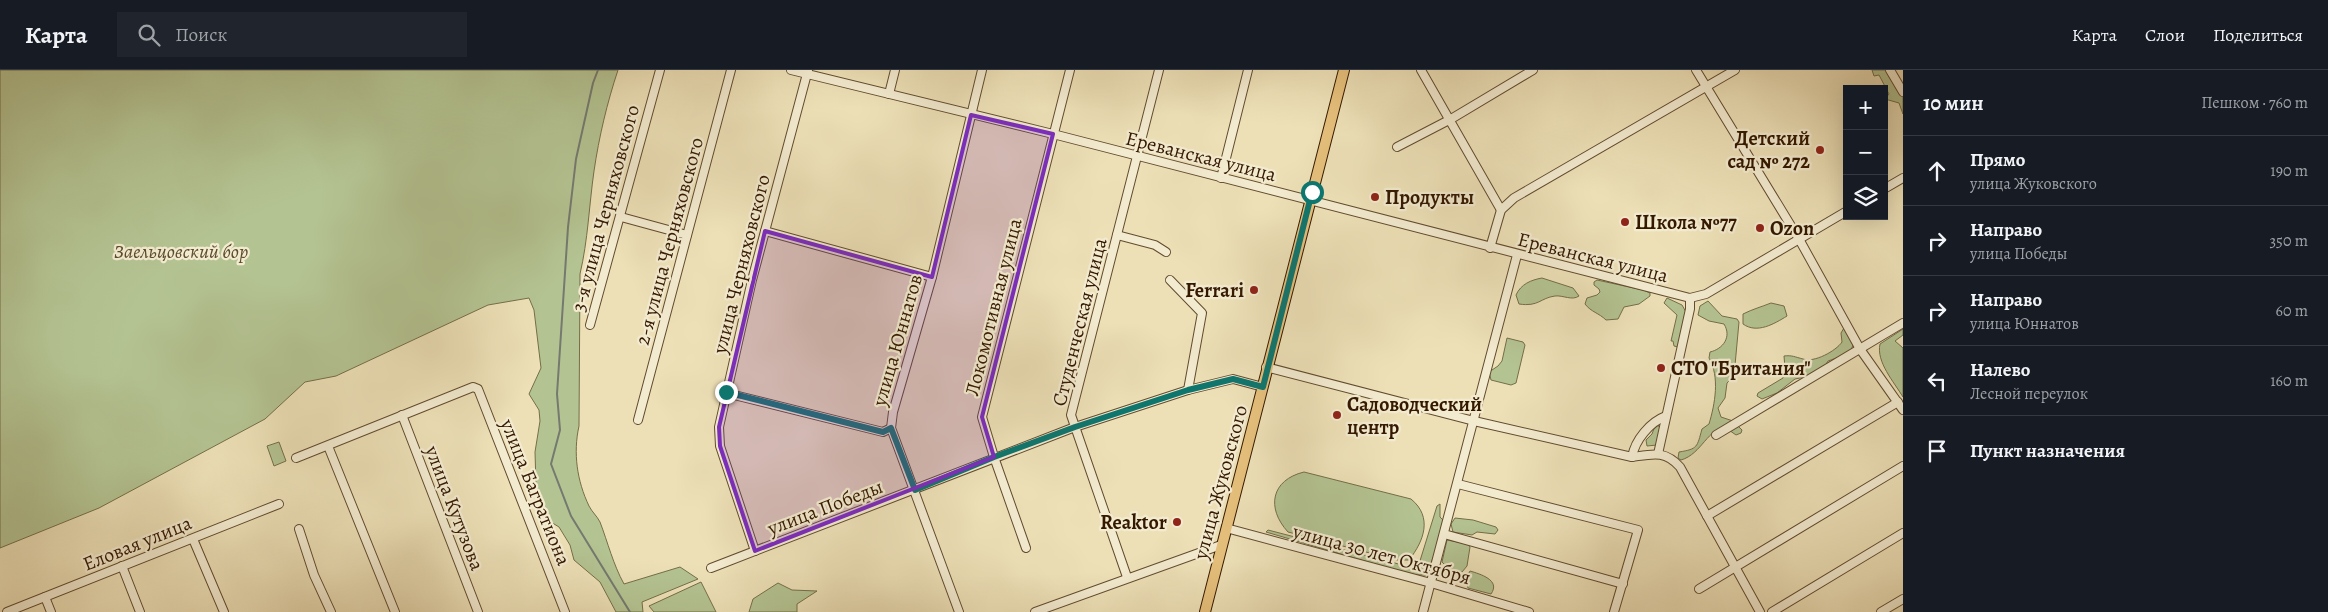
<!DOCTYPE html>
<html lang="ru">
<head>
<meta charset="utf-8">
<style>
	:root { --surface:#171b24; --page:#20242c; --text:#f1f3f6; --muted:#9ea1a6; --line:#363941 }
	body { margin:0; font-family:Alegreya,serif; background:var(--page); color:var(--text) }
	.controls { position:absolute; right:15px; top:15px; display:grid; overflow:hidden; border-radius:0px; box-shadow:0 5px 20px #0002 }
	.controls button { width:45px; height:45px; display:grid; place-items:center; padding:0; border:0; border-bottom:1px solid var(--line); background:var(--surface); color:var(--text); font:25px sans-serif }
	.stop { position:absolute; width:15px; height:15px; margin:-11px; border:4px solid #0f766e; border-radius:50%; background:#fff }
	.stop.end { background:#0f766e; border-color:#fff; box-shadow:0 1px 5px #0008 }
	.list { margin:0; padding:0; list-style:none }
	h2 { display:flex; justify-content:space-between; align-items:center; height:65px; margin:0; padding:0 20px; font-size:21px }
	h2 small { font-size:16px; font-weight:400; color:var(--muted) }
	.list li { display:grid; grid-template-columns:32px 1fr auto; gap:15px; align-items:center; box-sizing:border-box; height:70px; padding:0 20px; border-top:1px solid var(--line) }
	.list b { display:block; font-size:19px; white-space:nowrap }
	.list p { margin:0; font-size:16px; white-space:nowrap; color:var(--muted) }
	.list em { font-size:16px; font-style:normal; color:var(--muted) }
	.icon { flex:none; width:28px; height:28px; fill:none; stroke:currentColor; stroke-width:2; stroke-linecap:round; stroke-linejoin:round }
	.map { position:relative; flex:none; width:1903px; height:542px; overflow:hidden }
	header { display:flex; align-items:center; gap:30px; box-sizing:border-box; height:70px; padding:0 25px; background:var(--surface); border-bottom:1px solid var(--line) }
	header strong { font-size:24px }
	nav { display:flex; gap:28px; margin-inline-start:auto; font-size:18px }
	.search { width:350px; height:45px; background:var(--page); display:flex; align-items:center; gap:12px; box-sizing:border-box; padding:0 18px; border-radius:0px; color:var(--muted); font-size:19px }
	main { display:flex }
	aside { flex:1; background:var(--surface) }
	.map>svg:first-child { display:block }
	.green { fill:#b4c392; stroke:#746e49 }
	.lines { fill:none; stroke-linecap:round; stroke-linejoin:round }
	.stream { stroke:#747a6f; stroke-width:2 }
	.minor-casing { stroke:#624b2e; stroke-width:10 }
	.major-casing { stroke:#341900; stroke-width:12 }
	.minor { stroke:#f3ebd0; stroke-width:8 }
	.major { stroke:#e6c07c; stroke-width:10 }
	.route { stroke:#0f766e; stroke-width:6 }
	.marked { fill:#7b2cbf; fill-opacity:0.2; stroke:#7b2cbf; stroke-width:4; stroke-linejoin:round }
	.poi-dot { fill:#8f2418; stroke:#f3ebd0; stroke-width:2 }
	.labels { text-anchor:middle; stroke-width:4.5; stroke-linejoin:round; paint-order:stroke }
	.poi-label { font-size:20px; font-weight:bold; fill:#341900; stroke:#f3ebd0; text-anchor:start }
	.street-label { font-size:20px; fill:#341900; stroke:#f3ebd0 }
	.park-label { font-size:20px; font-style:italic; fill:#5a4c2c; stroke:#f3ebd0 }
</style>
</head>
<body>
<header>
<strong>Карта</strong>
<div class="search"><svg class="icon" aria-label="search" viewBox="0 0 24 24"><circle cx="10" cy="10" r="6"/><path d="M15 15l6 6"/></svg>Поиск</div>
<nav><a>Карта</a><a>Слои</a><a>Поделиться</a></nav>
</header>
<main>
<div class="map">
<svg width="1903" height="542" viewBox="0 0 1903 542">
	<rect width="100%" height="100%" fill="#ede0b7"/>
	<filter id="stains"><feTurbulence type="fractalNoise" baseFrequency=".004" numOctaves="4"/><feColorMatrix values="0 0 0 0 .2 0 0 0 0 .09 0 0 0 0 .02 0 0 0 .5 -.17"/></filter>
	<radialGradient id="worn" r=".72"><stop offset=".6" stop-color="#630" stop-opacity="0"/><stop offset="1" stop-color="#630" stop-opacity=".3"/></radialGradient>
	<!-- green -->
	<g class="green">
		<path d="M0 0H618C607 33 599 67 594 101 589 136 588 170 580 204L579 356C573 383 577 411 589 436 592 442 597 446 600 452 608 473 613 494 624 514L680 497 698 509 642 532 643 542H616L600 512 574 490 570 475 559 457 546 449 541 436 542 428 536 415 535 382 540 351 539 340 529 324 541 298 534 240 529 228 488 235 336 306 305 312 265 349 99 438 0 478Z"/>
		<polygon points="1872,0 1888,0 1903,26 1903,44 1899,33 1885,29 1889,24 1879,5 1874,6"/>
		<path d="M1542 208 1573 218 1579 226C1572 231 1563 225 1555 226 1540 228 1539 237 1519 234L1516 225C1521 214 1531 210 1542 208Z"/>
		<path d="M1597 210 1643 220 1650 223V226L1639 234 1624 237 1618 249 1606 250C1599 243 1591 242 1585 234L1587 228 1597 225 1600 222 1599 219 1594 215V212Z"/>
		<polygon points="1667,228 1682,235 1686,242 1678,277 1674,276 1673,271 1671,271 1677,245 1664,233"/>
		<path d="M1708 231 1722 246 1737 249 1739 252 1734 306 1727 313 1725 328 1718 338 1721 347 1733 351 1742 360 1741 363 1736 365 1726 358C1708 357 1702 384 1681 390L1678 388 1679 382C1698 379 1697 377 1702 359L1709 354C1715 334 1720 307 1709 288L1710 282C1723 279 1732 267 1724 254L1709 251 1698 245 1700 236Z"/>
		<path d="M1771 233 1784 236 1787 246C1774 254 1757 264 1743 254V244C1753 239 1761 237 1771 233Z"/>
		<path d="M1844 258C1865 279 1845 285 1828 291L1820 304 1795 309 1777 323 1762 329 1757 326 1758 323 1783 308 1785 298 1784 286C1792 285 1795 287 1803 289 1814 293 1836 281 1842 272L1841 263Z"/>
		<path d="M1903 259V265L1895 271 1903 278V327C1894 312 1876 292 1880 274Z"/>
		<polygon points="1507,268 1523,272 1525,275 1516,313 1511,315 1491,310 1489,302 1498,296 1502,291"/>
		<polygon points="1658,355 1661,360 1657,375 1647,376 1646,370 1652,364 1655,356"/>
		<polygon points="279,372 286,391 274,396 267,376"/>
		<path d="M1304 402 1411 429C1433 447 1424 471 1409 490H1397L1288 462C1266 438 1271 410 1304 402Z"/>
		<polygon points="1440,434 1440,447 1445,452 1439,473 1426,505 1412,505 1266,462 1268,460 1414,498 1419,494 1437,436"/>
		<polygon points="1455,448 1473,450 1496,457 1498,460 1495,464 1477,462 1472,465 1453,462 1451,454"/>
		<polygon points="1447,470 1468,474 1470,477 1467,496 1462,502 1448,498 1442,492"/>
		<path d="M1470 501C1480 504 1501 510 1491 524L1468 518 1465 510Z"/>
		<polygon points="701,512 716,542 654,542 649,536"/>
		<polygon points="778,513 792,520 817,521 797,534 797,542 749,542 753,529"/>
	</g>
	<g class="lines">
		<!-- stream -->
		<polyline class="stream" points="598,0 593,13 576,89 568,157 557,324 560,360 551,394 571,446 630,542"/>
		<!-- minor casing -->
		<g class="minor-casing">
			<g id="minor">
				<polyline points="791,0 1053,64 1690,228 1706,224 1847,141"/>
				<polyline points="1421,0 1501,140"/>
				<polyline points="1696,0 1799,169 1860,279 1903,340"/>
				<polyline points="1890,0 1903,22"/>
				<polyline points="889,24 895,0"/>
				<polyline points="1397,77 1451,49 1533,0"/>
				<polyline points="1221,108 1248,0"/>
				<polyline points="1884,119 1903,108"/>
				<polyline points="621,147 687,165"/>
				<polyline points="765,161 932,207"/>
				<polyline points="1117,165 1155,175 1166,182"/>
				<polyline points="1490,178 1501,140 1514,128 1735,0"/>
				<polyline points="1170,210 1202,243 1188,320"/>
				<polyline points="590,255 660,0"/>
				<path d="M1266 297 1474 351 1632 387C1653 384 1665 380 1680 397L1760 542"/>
				<polyline points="726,323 883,362 891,358"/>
				<polyline points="402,345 478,542"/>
				<polyline points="638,350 731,0"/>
				<polyline points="1716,365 1903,253"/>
				<polyline points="328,376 395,542"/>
				<polyline points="1658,384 1690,239 1690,228"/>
				<path d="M1632 387C1635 370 1650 352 1666 346"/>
				<polyline points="296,388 473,317 478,319 565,542"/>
				<polyline points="1458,414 1638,460 1614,542"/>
				<polyline points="1707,446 1898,332"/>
				<polyline points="1226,458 1431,513 1529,542"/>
				<polyline points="299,459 314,505 331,542"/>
				<polyline points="1444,464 1623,514"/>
				<polyline points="193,469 224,542"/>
				<polyline points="1026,478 994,387 982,347 1070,0"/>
				<polyline points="755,481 720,376 719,357 752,210 808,0"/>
				<polyline points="122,496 140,542"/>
				<polyline points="711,498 1075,357 1188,320 1233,309 1263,317"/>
				<polyline points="1127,507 1071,345 1159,0"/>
				<polyline points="1699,519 1903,396"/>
				<polyline points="45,527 51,542"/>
				<polyline points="7,542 279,434"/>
				<polyline points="959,542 891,358 893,342 932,207 982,0"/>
				<polyline points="1035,542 1221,475"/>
				<polyline points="1423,542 1517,185"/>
				<polyline points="1772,542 1903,463"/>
				<polyline points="1881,542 1903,529"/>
			</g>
		</g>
		<!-- major casing -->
		<g class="major-casing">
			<polyline id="major" points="1205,542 1344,0"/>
		</g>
		<!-- minor -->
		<use href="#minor" class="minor"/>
		<!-- major -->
		<use href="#major" class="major"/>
	</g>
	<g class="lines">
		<!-- route -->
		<polyline class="route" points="726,322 883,362 891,358 915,420 994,387 1075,357 1188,320 1233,309 1263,317 1312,122"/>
	</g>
	<!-- marked area -->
	<path class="marked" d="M971 45 1053 64 982 347 994 387 755 481 720 376 719 357 765 161 932 207Z"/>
	<!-- markers -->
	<g class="poi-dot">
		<circle cx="1820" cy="80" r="5"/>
		<circle cx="1375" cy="127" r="5"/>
		<circle cx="1625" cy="152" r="5"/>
		<circle cx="1760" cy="158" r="5"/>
		<circle cx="1254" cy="220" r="5"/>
		<circle cx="1661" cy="298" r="5"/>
		<circle cx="1337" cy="345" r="5"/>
		<circle cx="1177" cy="452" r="5"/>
	</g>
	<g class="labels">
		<!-- poi labels -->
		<g class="poi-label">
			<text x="1810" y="75" text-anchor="end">Детский<tspan x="1810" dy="23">сад № 272</tspan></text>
			<text x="1385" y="134">Продукты</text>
			<text x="1635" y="159">Школа №77</text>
			<text x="1770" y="165">Ozon</text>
			<text x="1244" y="227" text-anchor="end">Ferrari</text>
			<text x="1671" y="305">СТО "Британия"</text>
			<text x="1347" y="341">Садоводческий<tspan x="1347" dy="23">центр</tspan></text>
			<text x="1167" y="459" text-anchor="end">Reaktor</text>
		</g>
		<!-- street labels -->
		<g class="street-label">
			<text transform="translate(1201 86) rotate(14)" y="7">Ереванская улица</text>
			<text transform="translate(605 138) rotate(-75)" y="7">3-я улица Черняховского</text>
			<text transform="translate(669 171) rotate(-75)" y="7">2-я улица Черняховского</text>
			<text transform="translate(1593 187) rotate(14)" y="7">Ереванская улица</text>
			<text transform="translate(741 194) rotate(-76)" y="7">улица Черняховского</text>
			<text transform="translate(993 237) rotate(-76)" y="7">Локомотивная улица</text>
			<text transform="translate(1079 252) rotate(-76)" y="7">Студенческая улица</text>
			<text transform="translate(897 270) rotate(-74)" y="7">улица Юннатов</text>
			<text transform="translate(1220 412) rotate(-75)" y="7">улица Жуковского</text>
			<text transform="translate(536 422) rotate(68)" y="7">улица Багратиона</text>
			<text transform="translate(825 437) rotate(-21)" y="7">улица Победы</text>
			<text transform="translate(455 438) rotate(69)" y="7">улица Кутузова</text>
			<text transform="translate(137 473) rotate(-22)" y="7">Еловая улица</text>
			<text transform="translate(1382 484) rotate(15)" y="7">улица 30 лет Октября</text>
		</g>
		<!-- park labels -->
		<g class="park-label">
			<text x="181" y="188">Заельцовский бор</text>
		</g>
	</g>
	<rect width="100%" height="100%" filter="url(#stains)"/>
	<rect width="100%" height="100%" fill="url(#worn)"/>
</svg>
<div class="controls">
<button>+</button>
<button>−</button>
<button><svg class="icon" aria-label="layers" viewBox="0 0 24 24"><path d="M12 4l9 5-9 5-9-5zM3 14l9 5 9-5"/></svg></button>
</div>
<div class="stop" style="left:1312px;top:122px"></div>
<div class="stop end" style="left:726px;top:322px"></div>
</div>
<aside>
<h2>10 мин<small>Пешком · 760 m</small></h2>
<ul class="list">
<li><svg class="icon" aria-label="ahead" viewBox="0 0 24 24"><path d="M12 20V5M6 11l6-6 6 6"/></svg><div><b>Прямо</b><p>улица Жуковского</p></div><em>190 m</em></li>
<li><svg class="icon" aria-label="right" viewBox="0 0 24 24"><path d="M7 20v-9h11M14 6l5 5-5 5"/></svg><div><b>Направо</b><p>улица Победы</p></div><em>350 m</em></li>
<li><svg class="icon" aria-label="right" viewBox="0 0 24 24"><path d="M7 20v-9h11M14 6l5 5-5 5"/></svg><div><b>Направо</b><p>улица Юннатов</p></div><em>60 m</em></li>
<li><svg class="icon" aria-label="left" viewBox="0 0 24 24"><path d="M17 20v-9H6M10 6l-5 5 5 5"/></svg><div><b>Налево</b><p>Лесной переулок</p></div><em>160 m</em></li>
<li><svg class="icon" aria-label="arrive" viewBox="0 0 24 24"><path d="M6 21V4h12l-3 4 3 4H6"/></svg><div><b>Пункт назначения</b></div></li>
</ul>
</aside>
</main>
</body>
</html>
